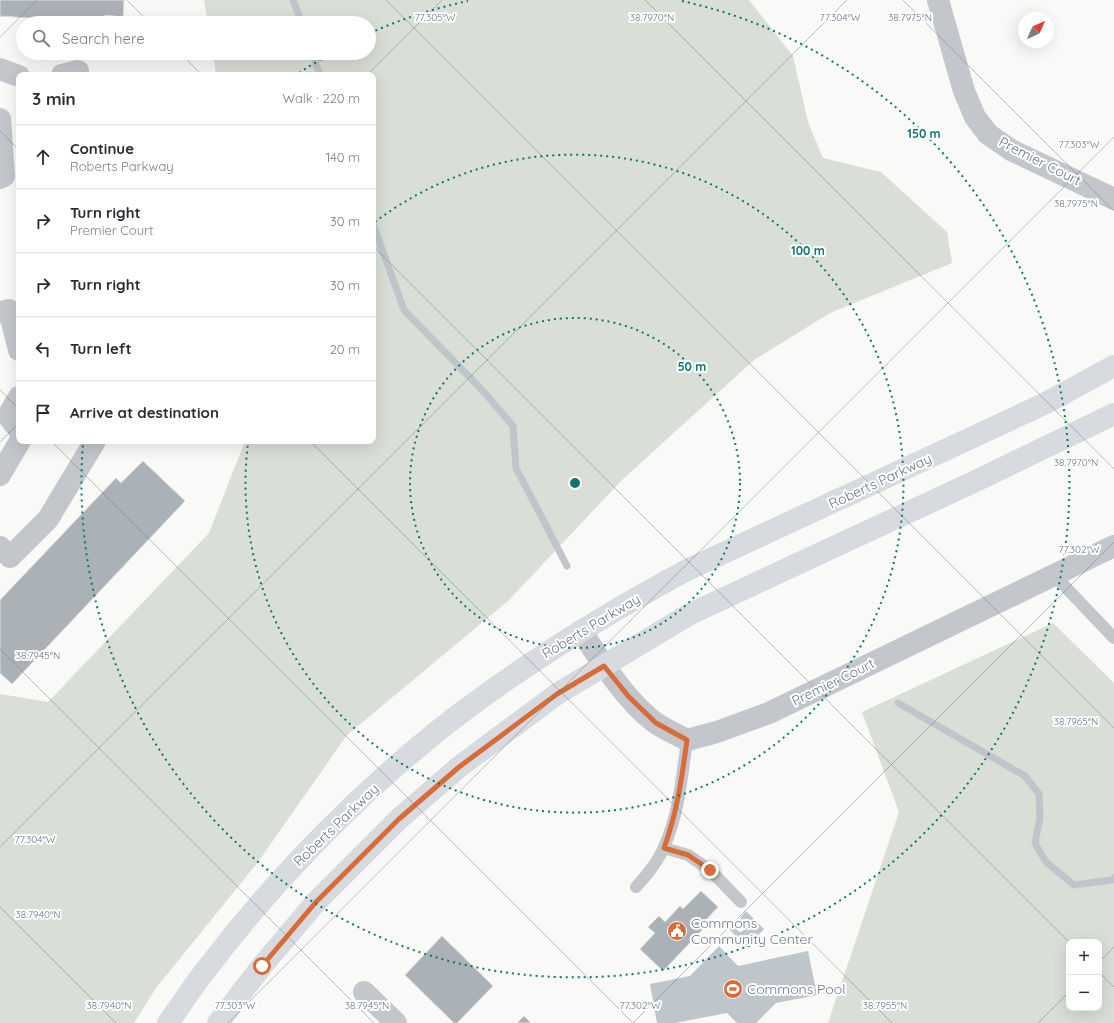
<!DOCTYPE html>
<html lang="en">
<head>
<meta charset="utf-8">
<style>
	:root { --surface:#fff; --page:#f7f7f7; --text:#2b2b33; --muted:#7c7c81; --line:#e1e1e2 }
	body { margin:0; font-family:Quicksand,sans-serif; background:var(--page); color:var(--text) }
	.controls { position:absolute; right:12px; bottom:12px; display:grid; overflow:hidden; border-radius:8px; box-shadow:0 4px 16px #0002 }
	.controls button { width:36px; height:36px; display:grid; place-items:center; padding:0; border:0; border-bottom:1px solid var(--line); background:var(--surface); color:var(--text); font:20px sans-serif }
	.compass { position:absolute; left:1018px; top:12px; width:36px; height:36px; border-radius:50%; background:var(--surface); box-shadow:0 4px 16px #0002; rotate:45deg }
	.stop { position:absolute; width:12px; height:12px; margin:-9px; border:3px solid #d86c39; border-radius:50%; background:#fff }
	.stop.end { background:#d86c39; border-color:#fff; box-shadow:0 1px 4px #0008 }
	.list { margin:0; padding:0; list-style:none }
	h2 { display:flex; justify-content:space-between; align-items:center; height:52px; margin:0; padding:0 16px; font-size:17px }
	h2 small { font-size:13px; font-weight:400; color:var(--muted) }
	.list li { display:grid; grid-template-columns:26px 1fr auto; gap:12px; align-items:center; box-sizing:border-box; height:64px; padding:0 16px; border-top:1px solid var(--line) }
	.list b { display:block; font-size:15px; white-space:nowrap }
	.list p { margin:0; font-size:13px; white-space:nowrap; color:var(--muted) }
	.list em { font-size:13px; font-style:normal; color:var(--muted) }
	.icon { flex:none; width:22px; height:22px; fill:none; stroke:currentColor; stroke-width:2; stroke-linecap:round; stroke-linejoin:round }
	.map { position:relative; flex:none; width:1114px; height:1023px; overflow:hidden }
	.search { position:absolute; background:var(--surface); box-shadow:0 4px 16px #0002; left:16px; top:16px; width:360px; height:44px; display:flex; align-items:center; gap:10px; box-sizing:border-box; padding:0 14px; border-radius:22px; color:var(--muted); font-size:15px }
	.panel { position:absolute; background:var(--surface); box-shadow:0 4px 16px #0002; left:16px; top:72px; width:360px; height:372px; border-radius:8px }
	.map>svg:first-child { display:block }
	.green { fill:#d9ded6; fill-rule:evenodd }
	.water { fill:#bec6cc }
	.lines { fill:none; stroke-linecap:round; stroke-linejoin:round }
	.stream { stroke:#bec6cc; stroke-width:7 }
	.building { fill:#aab1b7; stroke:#dbdbd9 }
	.service { stroke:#c3c6ca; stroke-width:12 }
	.minor { stroke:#c3c6ca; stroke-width:22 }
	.secondary { stroke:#d7dbdf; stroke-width:22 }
	.route { stroke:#d86c39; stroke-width:5 }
	.ticks { fill:none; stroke:#6a7786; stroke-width:1; stroke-opacity:0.45 }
	.ring { fill:none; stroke:#0f766e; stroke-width:2; stroke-dasharray:2 4 }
	.labels { text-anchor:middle; stroke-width:4; stroke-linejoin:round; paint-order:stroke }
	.street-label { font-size:14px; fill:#6a7786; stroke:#fff }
	.poi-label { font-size:14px; fill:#6a7786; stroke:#fff; text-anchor:start }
	.ticks-label { font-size:10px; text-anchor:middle; fill:#6a7786; stroke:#fff; stroke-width:4; stroke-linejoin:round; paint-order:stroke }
	.centre { fill:#0f766e; stroke:#fff; stroke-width:2 }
	.ring-label { font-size:12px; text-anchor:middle; font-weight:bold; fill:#0f766e; stroke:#fff; stroke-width:4; stroke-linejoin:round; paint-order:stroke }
</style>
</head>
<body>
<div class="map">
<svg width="1114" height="1023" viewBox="0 0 1114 1023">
	<rect width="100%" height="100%" fill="#f9f9f7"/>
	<!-- green -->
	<g class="green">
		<polygon points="204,0 749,0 793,56 808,122 823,158 881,172 947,232 952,263 830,313 754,360 622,480 509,600 347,735 258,862 156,988 134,1023 0,1023 0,694 48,702 209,533 245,441 373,441 373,75 216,75 213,53 369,53 369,23 208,23"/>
		<path d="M1053 623 1114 683V1023H828L899 812 862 712ZM1069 942H1099V1008H1069Z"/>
	</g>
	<!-- water -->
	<g class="water">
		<polygon points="746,911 764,929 747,947 729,929 736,923 738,931 741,932 749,926 748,920 744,921 740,918"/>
		<polygon points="719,946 738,966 808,951 817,995 776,1003 756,1023 737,1023 727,1013 675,1023 657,1023 650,984 690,976"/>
	</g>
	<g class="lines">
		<!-- stream -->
		<g class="stream">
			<polyline points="293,0 302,23"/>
			<polyline points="312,53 320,75"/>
			<polyline points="373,224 404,310 484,392 513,426 516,468 567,566"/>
			<polyline points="898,703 1025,776 1039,794 1040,818 1035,843 1046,862 1074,885 1112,880 1114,878"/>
		</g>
	</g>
	<!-- building -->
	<g class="building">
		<polygon points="0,0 124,0 123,17 105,15 105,23 0,16"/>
		<polygon points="143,461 185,501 12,684 0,673 0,600 116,478 121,483"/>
		<polygon points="701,891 718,907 700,926 703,929 663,971 640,949 655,933 648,927 659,916 665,922 680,906 683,909"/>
		<polygon points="442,936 493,986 457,1023 454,1023 405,975"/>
		<polygon points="524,1016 531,1023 517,1023"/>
	</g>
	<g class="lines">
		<!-- service -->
		<g class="service">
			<polyline points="1054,575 1114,638"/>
			<polyline points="664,848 688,855 710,870 741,902"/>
			<path d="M636 887C647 875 658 862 664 847 679 814 682 776 687 740"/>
		</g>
		<!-- minor -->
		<g class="minor">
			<polyline points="938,0 964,91 975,117 988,134 1011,150 1114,199"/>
			<polyline points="0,69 19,76"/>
			<polyline points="62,75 78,71 77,75"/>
			<polyline points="0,119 4,176 0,178"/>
			<polyline points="0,312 9,310 19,350"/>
			<polyline points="19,397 8,416 19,430"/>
			<polyline points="0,475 20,441"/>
			<polyline points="0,547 10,557 48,519 95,441"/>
			<path d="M581 631C601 661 628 704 657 724 667 730 677 735 687 740L717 732 769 713 1114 546"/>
			<polyline points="364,992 396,1023"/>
		</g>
		<!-- secondary -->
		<g class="secondary">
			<path d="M168 1023C182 1004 194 984 209 966 279 874 370 782 462 712 533 659 609 612 687 570L1046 403 1114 366"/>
			<polyline points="218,1023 262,966 316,902 399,819 459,767 557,694 690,614 980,479 1114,414"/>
		</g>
	</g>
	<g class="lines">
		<!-- route -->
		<path class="route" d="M262 966 316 902 399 819 459 767 557 694 604 666 629 697 656 723 687 740C682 777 677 813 664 848L688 855 710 870"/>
	</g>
	<!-- ticks -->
	<path class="ticks" d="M127 0 150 23M386 0 1114 728M645 0 1114 469M903 0 1114 211M0 37 37 0M180 53 202 75M367 75 442 0M0 131 19 150M373 246 1069 942M0 390 19 409M51 441 633 1023M310 441 892 1023M0 442 19 423M0 649 374 1023M0 847 847 0M0 907 116 1023M1099 962 1114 947M1099 972 1114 987M228 1023 1114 137M633 1023 1114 542M1038 1023 1069 992"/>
	<!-- distance rings -->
	<g class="ring">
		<circle cx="575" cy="483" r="165"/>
		<path d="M375 222A329 329 0 1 1 248 443"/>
		<path d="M299 73A494 494 0 0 1 332 53M370 33A494 494 0 0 1 468 1M682 1A494 494 0 1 1 83 444"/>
	</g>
	<!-- icons -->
	<defs>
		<g id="civic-disc" transform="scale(1)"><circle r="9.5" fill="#d86c39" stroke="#fff"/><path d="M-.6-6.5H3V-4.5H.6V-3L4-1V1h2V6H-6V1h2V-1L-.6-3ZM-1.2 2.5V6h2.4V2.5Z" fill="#fff"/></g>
		<g id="stadium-disc" transform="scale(1)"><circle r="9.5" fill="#d86c39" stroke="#fff"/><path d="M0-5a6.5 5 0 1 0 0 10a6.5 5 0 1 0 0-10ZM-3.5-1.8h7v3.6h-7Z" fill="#fff"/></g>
	</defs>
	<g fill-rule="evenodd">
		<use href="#civic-disc" x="677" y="931"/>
		<use href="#stadium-disc" x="733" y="989"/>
	</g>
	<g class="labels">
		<!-- street labels -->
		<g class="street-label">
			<text transform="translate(1040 161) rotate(27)" y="5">Premier Court</text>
			<text transform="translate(880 481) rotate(-25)" y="5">Roberts Parkway</text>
			<text transform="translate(591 626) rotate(-31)" y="5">Roberts Parkway</text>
			<text transform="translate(833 682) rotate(-26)" y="5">Premier Court</text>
			<text transform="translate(336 825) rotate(-44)" y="5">Roberts Parkway</text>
		</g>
		<!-- poi labels -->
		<g class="poi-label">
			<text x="691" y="928">Commons<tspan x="691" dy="16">Community Center</tspan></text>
			<text x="747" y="994">Commons Pool</text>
		</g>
	</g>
	<g class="ticks-label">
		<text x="435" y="21">77.305°W</text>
		<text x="652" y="21">38.7970°N</text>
		<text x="840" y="21">77.304°W</text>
		<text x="910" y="21">38.7975°N</text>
		<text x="1079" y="148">77.303°W</text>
		<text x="1076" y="207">38.7975°N</text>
		<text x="1076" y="466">38.7970°N</text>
		<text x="1079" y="553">77.302°W</text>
		<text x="38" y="659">38.7945°N</text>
		<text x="1076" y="725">38.7965°N</text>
		<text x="35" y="843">77.304°W</text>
		<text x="38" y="918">38.7940°N</text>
		<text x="235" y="1009">77.303°W</text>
		<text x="640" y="1009">77.302°W</text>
		<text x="885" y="1009">38.7955°N</text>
		<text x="109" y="1009">38.7940°N</text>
		<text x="367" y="1009">38.7945°N</text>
	</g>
	<circle cx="575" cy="483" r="6" class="centre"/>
	<g class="ring-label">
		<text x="924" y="138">150 m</text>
		<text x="808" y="255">100 m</text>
		<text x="692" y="371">50 m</text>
	</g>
</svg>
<div class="controls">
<button>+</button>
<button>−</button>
</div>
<svg class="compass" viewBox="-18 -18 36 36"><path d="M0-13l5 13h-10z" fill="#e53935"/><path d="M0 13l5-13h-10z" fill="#7c7c81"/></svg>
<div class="stop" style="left:262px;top:966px"></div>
<div class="stop end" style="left:710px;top:870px"></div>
<div class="search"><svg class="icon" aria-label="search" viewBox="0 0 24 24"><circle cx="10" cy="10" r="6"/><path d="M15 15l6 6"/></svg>Search here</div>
<section class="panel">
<h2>3 min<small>Walk · 220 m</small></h2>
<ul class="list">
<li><svg class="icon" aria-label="ahead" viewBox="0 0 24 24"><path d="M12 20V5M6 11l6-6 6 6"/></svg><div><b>Continue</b><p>Roberts Parkway</p></div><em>140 m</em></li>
<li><svg class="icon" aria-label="right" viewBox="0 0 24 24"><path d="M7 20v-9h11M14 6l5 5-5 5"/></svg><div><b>Turn right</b><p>Premier Court</p></div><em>30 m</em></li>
<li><svg class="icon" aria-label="right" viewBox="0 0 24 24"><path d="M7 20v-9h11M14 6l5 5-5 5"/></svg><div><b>Turn right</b></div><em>30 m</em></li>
<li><svg class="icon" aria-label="left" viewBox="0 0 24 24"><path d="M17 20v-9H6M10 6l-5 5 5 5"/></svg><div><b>Turn left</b></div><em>20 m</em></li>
<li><svg class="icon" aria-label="arrive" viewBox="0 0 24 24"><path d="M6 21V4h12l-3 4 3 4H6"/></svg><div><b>Arrive at destination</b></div></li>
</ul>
</section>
</div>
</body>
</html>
